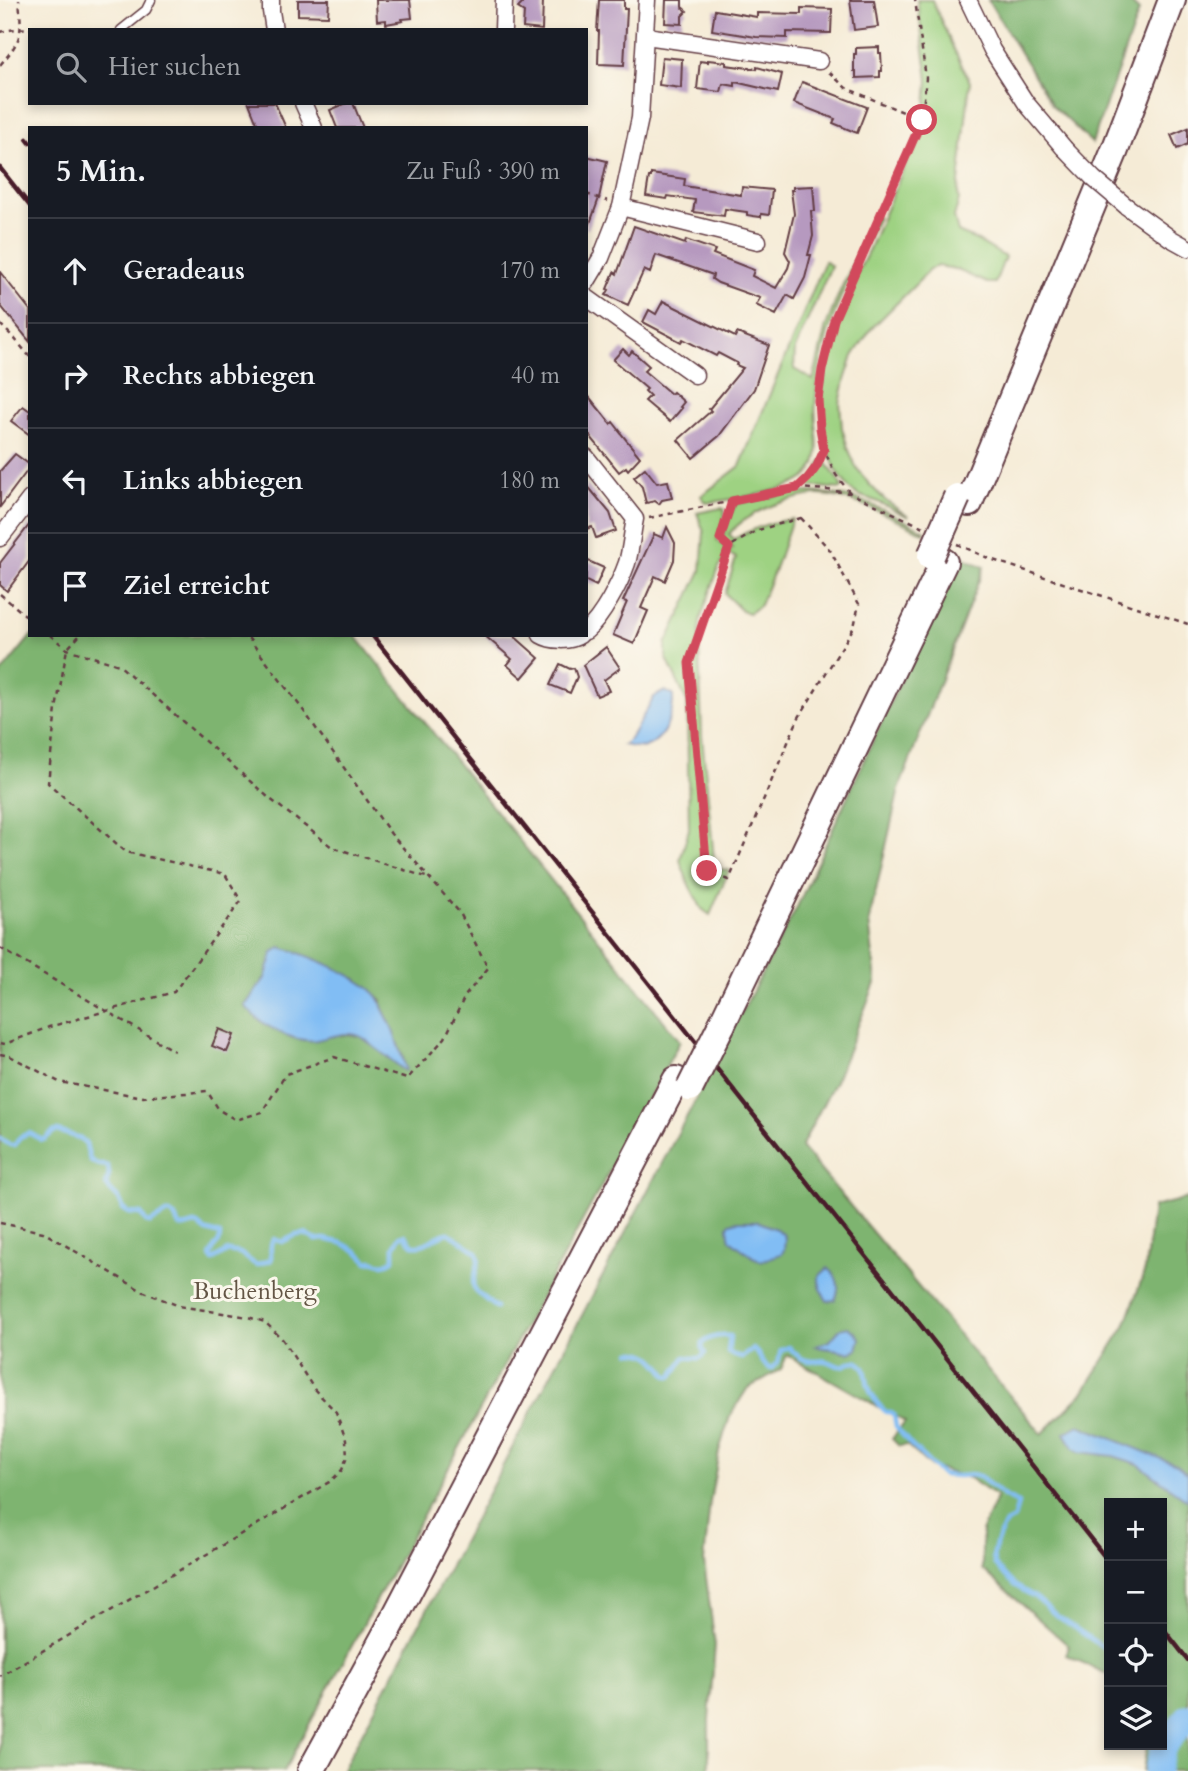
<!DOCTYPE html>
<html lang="de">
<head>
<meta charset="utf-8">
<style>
	:root { --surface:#171b24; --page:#242831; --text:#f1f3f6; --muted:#9ea1a6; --line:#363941 }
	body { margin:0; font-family:Cardo,serif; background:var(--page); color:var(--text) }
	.controls { position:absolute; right:21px; bottom:21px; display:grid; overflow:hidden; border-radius:0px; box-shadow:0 4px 10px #0003 }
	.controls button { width:63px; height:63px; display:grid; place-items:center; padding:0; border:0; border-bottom:2px solid var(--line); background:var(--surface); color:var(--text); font:35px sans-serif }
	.stop { position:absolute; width:21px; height:21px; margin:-16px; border:5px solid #d1495b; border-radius:50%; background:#fff }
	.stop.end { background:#d1495b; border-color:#fff; box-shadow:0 2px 7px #0008 }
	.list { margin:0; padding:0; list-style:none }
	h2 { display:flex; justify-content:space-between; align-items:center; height:91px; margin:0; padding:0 28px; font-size:30px }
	h2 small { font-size:23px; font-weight:400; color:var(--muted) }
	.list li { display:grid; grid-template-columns:46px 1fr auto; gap:21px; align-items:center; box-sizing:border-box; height:105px; padding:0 28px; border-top:2px solid var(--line) }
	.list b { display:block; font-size:26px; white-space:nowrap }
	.list em { font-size:23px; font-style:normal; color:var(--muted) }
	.icon { flex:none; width:38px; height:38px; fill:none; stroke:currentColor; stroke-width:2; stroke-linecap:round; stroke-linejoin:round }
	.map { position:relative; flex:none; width:1188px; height:1771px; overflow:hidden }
	.search { position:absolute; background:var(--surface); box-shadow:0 4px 10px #0003; left:28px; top:28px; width:560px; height:77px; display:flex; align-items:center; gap:18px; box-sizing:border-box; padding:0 24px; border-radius:0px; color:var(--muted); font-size:26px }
	.panel { position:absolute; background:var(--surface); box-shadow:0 4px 10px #0003; left:28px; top:126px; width:560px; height:511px; border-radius:0px }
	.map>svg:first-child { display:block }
	.green { fill:#9ed282; stroke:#747856; stroke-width:2 }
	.forest { fill:#7eb470; stroke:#646a4e; stroke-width:2; fill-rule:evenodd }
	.water { fill:#81bdf4; stroke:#666e90; stroke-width:2 }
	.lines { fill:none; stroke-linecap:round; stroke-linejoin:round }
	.stream { stroke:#81bdf4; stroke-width:4.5 }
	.river { stroke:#81bdf4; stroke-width:26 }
	.building { fill:#b699bf }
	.service-casing { stroke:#643e45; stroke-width:11 }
	.minor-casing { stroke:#643e45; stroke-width:19 }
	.trunk-casing { stroke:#643e45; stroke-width:30 }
	.path { stroke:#643e45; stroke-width:2.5; stroke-dasharray:5 5; stroke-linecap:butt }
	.service { stroke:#fff; stroke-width:8 }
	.minor { stroke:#fff; stroke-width:16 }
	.trunk { stroke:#fff; stroke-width:26 }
	.rail { stroke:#4a1f2b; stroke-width:4.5 }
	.minor-bridge-casing { stroke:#643e45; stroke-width:19; stroke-linecap:butt }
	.trunk-bridge-casing { stroke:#643e45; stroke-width:30; stroke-linecap:butt }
	.minor-bridge { stroke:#fff; stroke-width:16 }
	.trunk-bridge { stroke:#fff; stroke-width:26 }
	.route { stroke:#d1495b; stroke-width:9 }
	.labels { text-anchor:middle; stroke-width:6; stroke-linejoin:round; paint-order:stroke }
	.park-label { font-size:24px; fill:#635545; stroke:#fbf7ec }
</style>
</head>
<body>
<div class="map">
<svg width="1188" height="1771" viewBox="0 0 1188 1771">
	<rect width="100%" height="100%" fill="#fbf7ec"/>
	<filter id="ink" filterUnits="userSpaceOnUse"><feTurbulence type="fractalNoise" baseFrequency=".0143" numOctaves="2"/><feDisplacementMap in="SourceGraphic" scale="14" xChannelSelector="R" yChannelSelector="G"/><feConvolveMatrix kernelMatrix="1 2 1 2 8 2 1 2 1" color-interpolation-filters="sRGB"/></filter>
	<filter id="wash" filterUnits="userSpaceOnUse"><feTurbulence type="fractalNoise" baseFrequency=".00686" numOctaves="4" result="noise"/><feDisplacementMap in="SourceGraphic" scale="28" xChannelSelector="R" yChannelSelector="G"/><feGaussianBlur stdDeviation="1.57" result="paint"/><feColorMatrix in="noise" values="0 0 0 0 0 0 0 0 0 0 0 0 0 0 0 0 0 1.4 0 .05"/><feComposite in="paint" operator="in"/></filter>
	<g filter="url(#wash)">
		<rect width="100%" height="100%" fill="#f5ebd6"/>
		<!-- green -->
		<g class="green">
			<polygon points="917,0 932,0 951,43 970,82 958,192 959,200 954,217 958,232 978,241 1005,257 995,283 987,283 955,269 938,266 929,269 921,279 871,329 853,356 845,380 840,403 842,428 848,448 856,467 869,484 885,500 909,517 876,501 858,495 849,488 836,470 824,440 822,394 827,360 836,324 852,284 866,256 925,119 928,80"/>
			<path d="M875 216 878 217C851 274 824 323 817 387 815 400 815 412 816 424 818 443 821 460 808 475 792 492 730 499 706 503L701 496 740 466 825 261 831 266 795 349 794 369 813 380 826 326 840 291Z"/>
			<polygon points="822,460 825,460 842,487 841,489 807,486 807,483 816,474"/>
			<path d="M809 492C824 493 839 494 853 498 878 506 902 519 925 531L924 533C895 519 849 494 817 495 802 496 788 500 774 505 757 511 741 520 729 534L734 539C753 528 770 522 792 519L775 569 760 605 749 613 742 611 725 594 736 558 729 554 719 567 700 620 699 644 702 736 715 869 729 870 710 915 702 909 689 885 680 860 689 829 687 702 666 657V644L701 571 704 532 697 513 721 508 724 509 725 515 717 540 730 551 733 548 724 540 723 536 735 504 783 494Z"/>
		</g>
		<!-- forest -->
		<g class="forest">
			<polygon points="988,0 1128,0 1139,11 1092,143 1053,106"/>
			<polygon points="958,555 984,567 899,789 869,921 876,981 838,1075 801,1147 1042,1434 1082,1394 1125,1326 1145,1270 1153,1207 1188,1198 1188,1771 1143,1771 1147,1745 1162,1745 1162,1503 1109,1503 1109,1675 1066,1655 1069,1646 982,1569 982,1529 997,1497 969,1478 931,1467 907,1445 899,1446 892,1439 905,1422 787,1355 781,1369 747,1389 730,1416 719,1451 710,1502 704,1562 715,1645 709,1720 709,1771 342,1771 797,907"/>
			<path d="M32 635H355L680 1041 284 1771H0V674ZM265 978H355L382 1000V1007L403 1057 405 1070 361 1036 348 1035 331 1036 315 1040 245 1006Z"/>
		</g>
		<!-- water -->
		<g class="water">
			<path d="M665 691 673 695C674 714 665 740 645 747 639 749 629 746 623 745L630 739 654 697Z"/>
			<path d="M280 947C302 953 381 982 382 1007L391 1025 406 1068 405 1071C395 1063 385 1055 374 1047 370 1044 366 1039 361 1037 348 1030 331 1037 317 1040 293 1044 259 1024 245 1006L265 978 273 953Z"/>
			<path d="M738 1221H757L776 1229 783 1234 785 1238 784 1250 781 1254 761 1261C756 1259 731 1242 730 1239 729 1237 728 1228 728 1226L730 1223Z"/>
			<path d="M828 1268C838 1276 841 1288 835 1300L827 1301C822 1293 818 1285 819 1276Z"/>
			<path d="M848 1327 855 1332 860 1338 857 1350 849 1353C838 1348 827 1350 815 1346L830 1341 840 1329Z"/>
			<polygon points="1079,1425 1177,1465 1188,1474 1188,1501 1138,1464 1113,1456 1080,1452 1074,1448 1065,1433"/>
		</g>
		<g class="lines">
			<!-- stream -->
			<g class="stream">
				<path d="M0 1138 10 1145H15L20 1137 29 1133 42 1140 45 1139 53 1132 57 1131 80 1138 86 1144 90 1160 97 1164 108 1166 109 1174 106 1185C112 1195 121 1196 123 1209L129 1213 141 1214 146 1222 150 1223 167 1213H170L174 1216 179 1226 184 1227 194 1224 199 1225 204 1230 220 1235 219 1242 215 1246 210 1256 213 1260 228 1251 240 1253 256 1265 271 1260C272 1252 268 1245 274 1239L282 1242 296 1235 305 1234 316 1240 324 1239 342 1243 357 1251 368 1262 373 1261C382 1265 386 1265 394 1259V1247L400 1236 405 1235 413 1245C429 1247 435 1234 449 1233L477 1252 479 1259 473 1284 475 1291 496 1308"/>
				<path d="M631 1352C652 1351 656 1362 668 1376H672L685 1357C693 1358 701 1361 705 1353L702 1348 703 1343C710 1336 720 1335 730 1336L728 1351 733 1355 742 1357 753 1349C762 1355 758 1362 771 1369L778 1362 781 1350 789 1347C797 1356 803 1362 816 1361 821 1361 822 1360 827 1361 832 1362 837 1367 842 1366 850 1364 853 1357 862 1365 867 1370 866 1378 868 1385 871 1397 878 1404 886 1412H890L894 1415 896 1427 911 1445 942 1475 959 1476 973 1475 980 1477 1004 1496 1018 1503 1014 1519 1006 1523 997 1541 993 1557 995 1565 1014 1585 1035 1597 1057 1616 1109 1651"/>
				<polyline points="1162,1713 1164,1745"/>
			</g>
			<!-- river -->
			<polyline class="river" points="1157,1771 1164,1745 1188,1717"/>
		</g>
		<g id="blocks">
			<!-- building -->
			<g class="building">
				<polygon points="298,0 329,0 328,16 298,15"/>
				<polygon points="376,0 410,0 412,18 402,19 403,21 386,24 386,20 377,21"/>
				<polygon points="522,0 543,0 542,30 523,28 524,12 518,8 522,4"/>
				<polygon points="599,0 624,0 624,9 627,9 624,65 598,64 599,31 597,31"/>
				<polygon points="666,0 682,0 682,7 687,11 682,16 682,24 665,23"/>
				<polygon points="850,0 874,0 878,27 854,30"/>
				<polygon points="801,8 832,9 831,33 787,32 787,38 756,37 712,30 715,10 757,17 757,13 801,14"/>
				<polygon points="879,47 879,53 881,53 882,71 880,71 880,77 856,78 856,71 854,71 854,54 856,54 856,48"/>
				<polygon points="662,57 682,59 681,88 659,85"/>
				<polygon points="708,60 726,62 726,65 757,69 757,67 782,74 778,92 735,82 735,86 723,84 721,92 697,89 700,61 708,62"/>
				<polygon points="802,82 867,107 857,133 833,123 835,119 794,103"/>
				<polygon points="249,103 275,103 286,128 259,128"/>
				<polygon points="347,103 353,103 363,128 337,128 330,110"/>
				<polygon points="1188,128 1188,144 1177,149 1171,135"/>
				<polygon points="586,156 607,161 599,198 588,229 586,229"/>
				<polygon points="651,174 685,179 684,186 741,195 742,187 772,190 769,215 761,214 761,217 753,216 747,215 747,212 725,209 724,216 693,212 695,200 668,196 667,199 646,196 649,177 651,177"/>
				<polygon points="813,186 815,211 811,211 813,236 808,255 811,255 805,278 794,299 787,295 776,315 756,305 760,298 718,283 712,279 713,275 656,255 650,273 644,270 628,305 606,295 609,290 607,289 614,272 617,274 634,226 685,244 686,240 715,250 713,254 754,270 752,276 776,288 788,268 790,261 785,252 794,214 791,190 793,190 793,187"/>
				<polygon points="0,272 30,310 30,342 0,305"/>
				<polygon points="663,301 735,337 737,333 769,345 754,389 719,436 693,458 678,440 711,411 709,409 743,368 736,365 737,363 718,353 716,356 683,339 681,342 643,322 649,310 656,314"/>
				<polygon points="623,349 629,355 632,351 649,366 644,371 671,394 673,392 684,402 680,407 682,408 670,422 645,401 650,396 645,391 647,389 613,360"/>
				<polygon points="586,393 611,424 613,422 620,431 619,431 640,457 628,470 626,467 619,472 586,431"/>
				<polygon points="23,406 30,411 30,435 11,421"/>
				<polygon points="15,454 30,465 30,467 0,507 0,471"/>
				<polygon points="645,468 657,483 668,481 672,498 662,500 659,504 655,501 646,503 642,487 634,477"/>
				<polygon points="586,484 610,513 616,531 596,538 592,527 586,529"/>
				<polygon points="30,524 30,560 7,591 0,585 0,563"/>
				<polygon points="667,527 675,543 674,560 665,581 655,576 641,608 648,611 634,644 613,635 627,602 623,601 654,534 663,538"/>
				<polygon points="586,560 604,568 596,586 586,581"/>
				<polygon points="484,635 513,635 539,658 522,678 507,665 512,659"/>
				<polygon points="606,647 620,668 604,680 609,691 597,696 583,665"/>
				<polygon points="560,664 570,669 574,668 577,677 570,693 550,685"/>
				<polygon points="219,1029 234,1035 227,1052 212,1046"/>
			</g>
		</g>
	</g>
	<g filter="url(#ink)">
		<use href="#blocks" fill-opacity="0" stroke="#643e45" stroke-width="2"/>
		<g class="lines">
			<!-- service casing -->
			<g class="service-casing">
				<polyline id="service" points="121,30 146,10 151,0"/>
			</g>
			<!-- minor casing -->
			<g class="minor-casing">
				<g id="minor">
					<polyline points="271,0 271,11 274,30"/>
					<polyline points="968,0 992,50 1026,103 1064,148"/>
					<polyline points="503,30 504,0"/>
					<polyline points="646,36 819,61"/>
					<polyline points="303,103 314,128"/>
					<polyline points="1126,206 1170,238 1188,248"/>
					<polyline points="621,207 758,241"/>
					<polyline points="586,283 601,258 621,207 640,118 647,0"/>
					<polyline points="586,297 695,375"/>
					<path d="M586 457 635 519C632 533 631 549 627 563 620 583 602 618 586 631"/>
					<polyline points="0,538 30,499"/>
					<path d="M541 635C551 641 570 642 580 635"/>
				</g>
			</g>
			<!-- trunk casing -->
			<g class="trunk-casing">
				<g id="trunk">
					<polyline points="969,503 1115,150 1172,0"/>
					<polyline points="721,1026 944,562"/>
					<polyline points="311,1771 386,1634 676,1080"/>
				</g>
			</g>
			<!-- path -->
			<g class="path">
				<path d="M0 32C12 29 26 27 38 30"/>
				<path d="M0 65C23 38 22 35 19 0"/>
				<polyline points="829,72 846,88 922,120"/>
				<polyline points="586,194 608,201"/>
				<polyline points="0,324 14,338 30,357"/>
				<path d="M797 488C809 477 817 467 823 452"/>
				<polyline points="850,493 836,475 824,450 820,428 818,400 822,370 834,320 922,120 926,78 915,0"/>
				<polyline points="649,518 797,488 827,490 850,493 923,527"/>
				<polygon points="801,518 830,550 859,604 854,627 798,719 729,880 707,871 689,663 729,547 758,530"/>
				<polyline points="957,544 990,559 1188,624"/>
				<polyline points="729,547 720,539 732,501"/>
				<polyline points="0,594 30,619"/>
				<polyline points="50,635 67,649 119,665 269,798 332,847 426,877"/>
				<polyline points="0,948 174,1051"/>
				<polyline points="0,1043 5,1044 49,1027 174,992 241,901 225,874 126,852 48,783 56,709 67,649 80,635"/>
				<polyline points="0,1054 10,1056 59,1082 143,1097 207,1091 219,1110 236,1120 262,1112 286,1074 334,1057 407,1079 445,1038 465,996 488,968 460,913 391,834 303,710 246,635"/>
				<polyline points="0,1223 43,1232 142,1291 179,1306 248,1317 265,1322 283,1340 314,1389 336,1412 346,1440 347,1457 342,1470 331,1481 0,1676"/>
			</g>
			<!-- service -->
			<use href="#service" class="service"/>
			<!-- minor -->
			<use href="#minor" class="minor"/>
			<!-- trunk -->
			<use href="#trunk" class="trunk"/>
			<!-- rail -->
			<g class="rail">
				<polyline points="27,139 30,143"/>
				<polyline points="0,168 30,206"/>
				<polyline points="372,635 1109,1562"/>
				<polyline points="1162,1627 1188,1660"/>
			</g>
			<!-- minor-bridge casing -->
			<g class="minor-bridge-casing">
				<polyline id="minor-bridge" points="1064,148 1094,179 1126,206"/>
			</g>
			<!-- trunk-bridge casing -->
			<g class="trunk-bridge-casing">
				<g id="trunk-bridge">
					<polyline points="931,556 957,497"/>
					<polyline points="690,1088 721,1026"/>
				</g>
			</g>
			<!-- minor-bridge -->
			<use href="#minor-bridge" class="minor-bridge"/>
			<!-- trunk-bridge -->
			<use href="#trunk-bridge" class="trunk-bridge"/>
		</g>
	</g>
	<g class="lines" filter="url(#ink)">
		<!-- route -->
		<polyline class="route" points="707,871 689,663 729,547 720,539 732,501 797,488 808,478 817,466 824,450 820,428 818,400 822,370 834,320 922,120"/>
	</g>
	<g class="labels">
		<!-- park labels -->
		<g class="park-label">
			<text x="255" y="1299">Buchenberg</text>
		</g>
	</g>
</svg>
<div class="controls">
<button>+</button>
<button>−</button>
<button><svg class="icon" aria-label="locate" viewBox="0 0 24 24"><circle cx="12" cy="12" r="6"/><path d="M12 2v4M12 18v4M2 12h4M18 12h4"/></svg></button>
<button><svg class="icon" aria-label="layers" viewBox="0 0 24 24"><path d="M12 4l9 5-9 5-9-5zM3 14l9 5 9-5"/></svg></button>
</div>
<div class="stop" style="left:922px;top:120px"></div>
<div class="stop end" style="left:707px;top:871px"></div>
<div class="search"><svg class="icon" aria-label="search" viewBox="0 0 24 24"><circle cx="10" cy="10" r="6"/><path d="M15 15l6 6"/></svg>Hier suchen</div>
<section class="panel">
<h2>5 Min.<small>Zu Fuß · 390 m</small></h2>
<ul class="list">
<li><svg class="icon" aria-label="ahead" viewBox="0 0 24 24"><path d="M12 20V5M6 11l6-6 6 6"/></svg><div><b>Geradeaus</b></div><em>170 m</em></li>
<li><svg class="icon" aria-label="right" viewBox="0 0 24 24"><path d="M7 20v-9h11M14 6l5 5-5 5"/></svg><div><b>Rechts abbiegen</b></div><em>40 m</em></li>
<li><svg class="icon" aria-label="left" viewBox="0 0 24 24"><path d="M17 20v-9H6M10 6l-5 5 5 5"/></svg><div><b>Links abbiegen</b></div><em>180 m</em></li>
<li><svg class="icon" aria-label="arrive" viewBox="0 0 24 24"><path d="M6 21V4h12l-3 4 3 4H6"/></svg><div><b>Ziel erreicht</b></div></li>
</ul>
</section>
</div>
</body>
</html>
